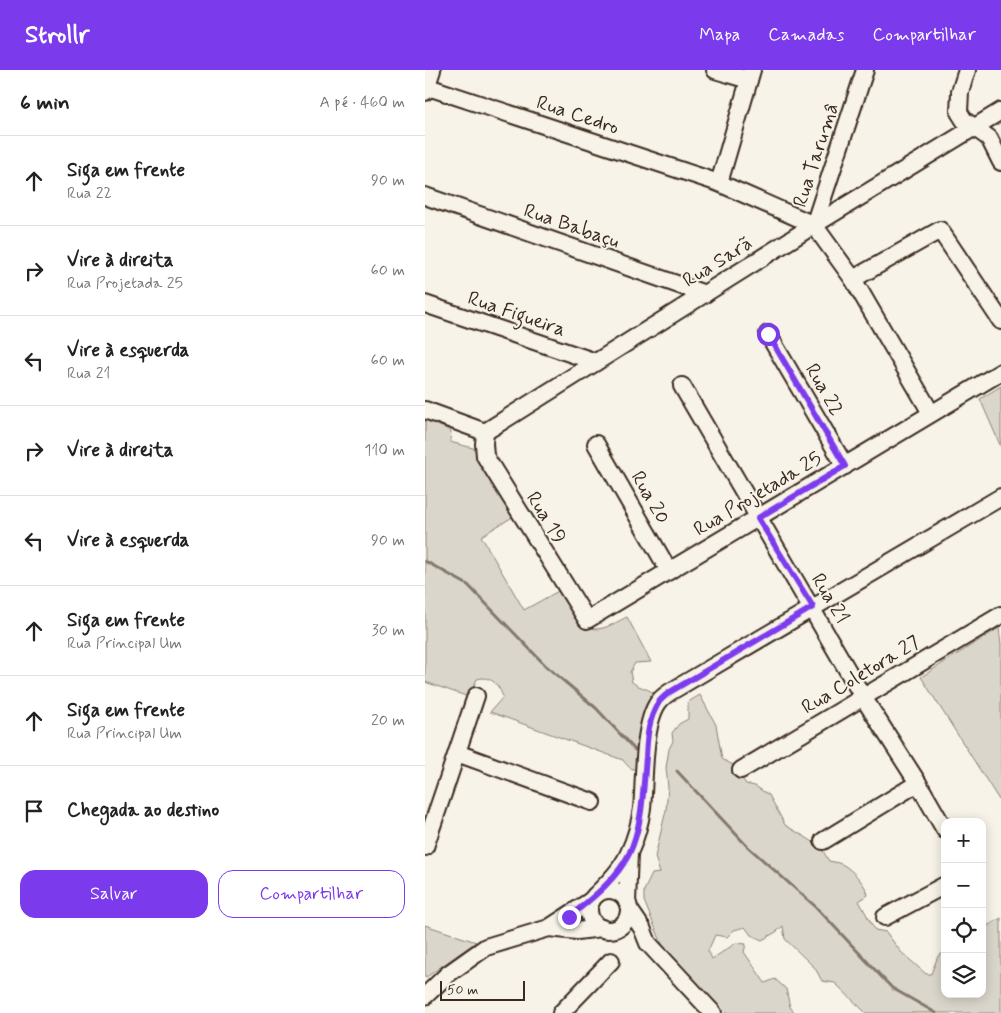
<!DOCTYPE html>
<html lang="pt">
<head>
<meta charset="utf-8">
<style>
	:root { --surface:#fff; --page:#f2f2f2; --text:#222; --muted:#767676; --line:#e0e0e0; --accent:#7c3aed }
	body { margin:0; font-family:Mynerve,sans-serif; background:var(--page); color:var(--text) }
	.controls { position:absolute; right:15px; bottom:15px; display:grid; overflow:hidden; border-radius:10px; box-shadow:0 2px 12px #0003 }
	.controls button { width:45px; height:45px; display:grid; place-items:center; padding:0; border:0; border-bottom:1px solid var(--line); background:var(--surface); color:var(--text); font:25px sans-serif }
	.scale { position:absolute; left:15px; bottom:12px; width:85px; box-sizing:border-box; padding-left:5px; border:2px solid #3b2a1e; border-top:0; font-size:14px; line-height:18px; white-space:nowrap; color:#3b2a1e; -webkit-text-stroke:4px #f7f3e8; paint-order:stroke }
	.stop { position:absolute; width:15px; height:15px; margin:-11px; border:4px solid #7c3aed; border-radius:50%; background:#fff }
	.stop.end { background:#7c3aed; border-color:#fff; box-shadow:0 1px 5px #0008 }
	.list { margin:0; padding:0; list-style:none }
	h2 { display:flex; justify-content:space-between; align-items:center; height:65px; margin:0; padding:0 20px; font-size:21px }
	h2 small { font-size:16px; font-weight:400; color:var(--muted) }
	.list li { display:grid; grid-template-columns:32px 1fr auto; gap:15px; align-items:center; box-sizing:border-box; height:90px; padding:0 20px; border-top:1px solid var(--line) }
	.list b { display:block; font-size:19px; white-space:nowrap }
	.list p { margin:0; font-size:16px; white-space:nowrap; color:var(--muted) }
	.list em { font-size:16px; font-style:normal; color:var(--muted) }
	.actions { display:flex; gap:10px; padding:15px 20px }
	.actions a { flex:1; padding:11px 0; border:1px solid var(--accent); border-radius:15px; text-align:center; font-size:18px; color:var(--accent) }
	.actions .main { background:var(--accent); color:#fff }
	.icon { flex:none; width:28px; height:28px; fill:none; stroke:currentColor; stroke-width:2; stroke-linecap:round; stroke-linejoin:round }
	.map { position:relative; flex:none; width:576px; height:943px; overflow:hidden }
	header { display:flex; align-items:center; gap:30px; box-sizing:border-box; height:70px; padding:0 25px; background:var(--accent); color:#fff }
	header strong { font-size:24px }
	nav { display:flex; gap:28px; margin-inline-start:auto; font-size:18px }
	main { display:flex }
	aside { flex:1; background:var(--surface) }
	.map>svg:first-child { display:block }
	.green { fill:#dbd6cb; stroke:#8b8074 }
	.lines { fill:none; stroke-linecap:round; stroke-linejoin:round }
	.stream { stroke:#84786c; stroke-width:3 }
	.minor-casing { stroke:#3b2a1e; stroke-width:20 }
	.minor { stroke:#f7f3e8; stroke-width:16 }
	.route { stroke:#7c3aed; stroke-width:6 }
	.labels { text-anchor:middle; stroke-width:4; stroke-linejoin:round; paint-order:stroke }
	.street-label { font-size:20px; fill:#3b2a1e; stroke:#f7f3e8 }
</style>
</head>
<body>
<header>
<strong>Strollr</strong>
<nav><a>Mapa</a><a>Camadas</a><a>Compartilhar</a></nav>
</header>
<main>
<aside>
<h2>6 min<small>A pé · 460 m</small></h2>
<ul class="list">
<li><svg class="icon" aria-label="ahead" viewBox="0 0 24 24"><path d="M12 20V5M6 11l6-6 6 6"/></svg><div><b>Siga em frente</b><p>Rua 22</p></div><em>90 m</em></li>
<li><svg class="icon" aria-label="right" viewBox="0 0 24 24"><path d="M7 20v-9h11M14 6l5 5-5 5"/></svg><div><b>Vire à direita</b><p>Rua Projetada 25</p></div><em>60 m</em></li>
<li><svg class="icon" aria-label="left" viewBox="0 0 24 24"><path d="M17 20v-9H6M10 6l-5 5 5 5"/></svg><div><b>Vire à esquerda</b><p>Rua 21</p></div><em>60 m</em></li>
<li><svg class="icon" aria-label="right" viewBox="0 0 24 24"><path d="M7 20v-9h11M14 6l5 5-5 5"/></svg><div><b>Vire à direita</b></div><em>110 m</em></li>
<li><svg class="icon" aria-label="left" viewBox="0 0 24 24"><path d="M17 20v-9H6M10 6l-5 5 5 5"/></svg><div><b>Vire à esquerda</b></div><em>90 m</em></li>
<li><svg class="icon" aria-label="ahead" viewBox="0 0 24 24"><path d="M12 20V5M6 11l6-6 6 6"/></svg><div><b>Siga em frente</b><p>Rua Principal Um</p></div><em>30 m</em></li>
<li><svg class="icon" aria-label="ahead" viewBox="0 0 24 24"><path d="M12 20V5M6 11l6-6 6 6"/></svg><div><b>Siga em frente</b><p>Rua Principal Um</p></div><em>20 m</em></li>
<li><svg class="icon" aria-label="arrive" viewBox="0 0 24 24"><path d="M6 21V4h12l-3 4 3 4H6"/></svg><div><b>Chegada ao destino</b></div></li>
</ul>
<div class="actions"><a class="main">Salvar</a><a>Compartilhar</a></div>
</aside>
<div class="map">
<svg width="576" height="943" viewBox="0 0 576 943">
	<rect width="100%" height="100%" fill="#f7f3e8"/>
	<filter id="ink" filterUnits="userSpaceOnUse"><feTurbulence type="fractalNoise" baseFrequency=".02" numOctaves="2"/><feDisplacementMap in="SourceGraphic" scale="10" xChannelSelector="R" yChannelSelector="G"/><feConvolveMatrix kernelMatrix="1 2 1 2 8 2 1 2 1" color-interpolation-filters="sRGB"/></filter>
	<g filter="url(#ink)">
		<!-- green -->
		<g class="green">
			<polygon points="576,316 576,377 555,329"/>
			<path d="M0 349 26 361 25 372 48 378 63 397 91 445 56 466 99 540 137 519 161 555C173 565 189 553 202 547L226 592 210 593 205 602 207 612C214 618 221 617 228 623L229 632 215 700C206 700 203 697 198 690L65 642 78 627C74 615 66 605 52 609L44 627 0 612Z"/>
			<polygon points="574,558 576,574 576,733 496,607"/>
			<path d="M275 625 291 655 297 689 308 695 321 714 330 716 344 725 360 755 395 776 404 791C409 792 416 793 420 796 429 802 441 815 443 825L434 831 450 860 461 862 476 882 501 904H506L513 886 520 882V924H557V859L576 848V943H441L410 913 397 911 390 898 360 869 358 856 351 862 337 870 326 865 320 857 309 860 302 867 290 865 283 881 287 889 311 873 321 874 319 882 340 913 350 909 361 919 365 937 370 943H301L283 927 239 879 219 831V821L227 804 235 803 230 787 241 740 243 717 241 698 244 679 248 671 247 663 254 654 263 649V632Z"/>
			<polygon points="0,855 51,872 0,908"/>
		</g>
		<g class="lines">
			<!-- stream -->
			<g class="stream">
				<polyline points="0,491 43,515 121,596 171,638 210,680"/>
				<polyline points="252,701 322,776 391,837 467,918 511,943"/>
			</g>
			<!-- minor casing -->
			<g class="minor-casing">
				<g id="minor">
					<polyline points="290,0 324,10"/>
					<polyline points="542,0 535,22 534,42 539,50 564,68 576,92"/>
					<polyline points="0,16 294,113 389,155"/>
					<polyline points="0,22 7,0"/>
					<polyline points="294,113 327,0"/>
					<polyline points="0,126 280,224"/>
					<polyline points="389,155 428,209 506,343"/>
					<polyline points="389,155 440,0"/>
					<polyline points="428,209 515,160 576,251"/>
					<polyline points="0,234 171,292"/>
					<polyline points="343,264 420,396"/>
					<polyline points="257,316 438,627 493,713 520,760"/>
					<polyline points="0,340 60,362"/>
					<polyline points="60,362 59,374 60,386 162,550 576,302"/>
					<polyline points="60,362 389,155 576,41"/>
					<polyline points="171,374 244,501"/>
					<polyline points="32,683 167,732"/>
					<polyline points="316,700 576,545"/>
					<polyline points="398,771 493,713"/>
					<polyline points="0,777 51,626"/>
					<circle cx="184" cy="840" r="20"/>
					<path d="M171 825C183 813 197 799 204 783 210 770 215 753 217 738 220 711 217 649 236 629 239 626 242 624 245 622L576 427"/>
					<polyline points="202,832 204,784"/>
					<polyline points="204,839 217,858 223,873 288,943"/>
					<polyline points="460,847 520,815"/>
					<polyline points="124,858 152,861 177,858"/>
					<polyline points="0,926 23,904 61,877 124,858 167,830"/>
					<polyline points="136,943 186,891"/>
				</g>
			</g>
			<!-- minor -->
			<use href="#minor" class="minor"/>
		</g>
	</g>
	<g class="lines" filter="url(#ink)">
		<!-- route -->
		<path class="route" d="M144 847C166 829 191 810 204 784 218 755 218 719 221 687 222 668 223 649 234 632 237 628 241 625 245 622L388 537 333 448 420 396 343 264"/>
	</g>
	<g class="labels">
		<!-- street labels -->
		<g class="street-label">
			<text transform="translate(153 44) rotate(18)" y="7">Rua Cedro</text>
			<text transform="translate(390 85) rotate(-72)" y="7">Rua Tarumâ</text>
			<text transform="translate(147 155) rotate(19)" y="7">Rua Babaçu</text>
			<text transform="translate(292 191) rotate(-32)" y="7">Rua Sarã</text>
			<text transform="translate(92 243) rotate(19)" y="7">Rua Figueira</text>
			<text transform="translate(400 319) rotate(60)" y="7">Rua 22</text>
			<text transform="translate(332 423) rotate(-31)" y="7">Rua Projetada 25</text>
			<text transform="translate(226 427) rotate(60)" y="7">Rua 20</text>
			<text transform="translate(122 447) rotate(58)" y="7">Rua 19</text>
			<text transform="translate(406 528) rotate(59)" y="7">Rua 21</text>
			<text transform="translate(435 604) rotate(-31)" y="7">Rua Coletora 27</text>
		</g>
	</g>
</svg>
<div class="controls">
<button>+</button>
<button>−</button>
<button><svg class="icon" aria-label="locate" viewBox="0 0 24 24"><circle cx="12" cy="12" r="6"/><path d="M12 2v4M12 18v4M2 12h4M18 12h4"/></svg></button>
<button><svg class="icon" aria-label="layers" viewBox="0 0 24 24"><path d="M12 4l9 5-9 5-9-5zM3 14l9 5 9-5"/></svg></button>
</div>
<div class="scale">50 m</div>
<div class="stop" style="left:343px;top:264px"></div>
<div class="stop end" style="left:144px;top:847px"></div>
</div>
</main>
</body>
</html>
